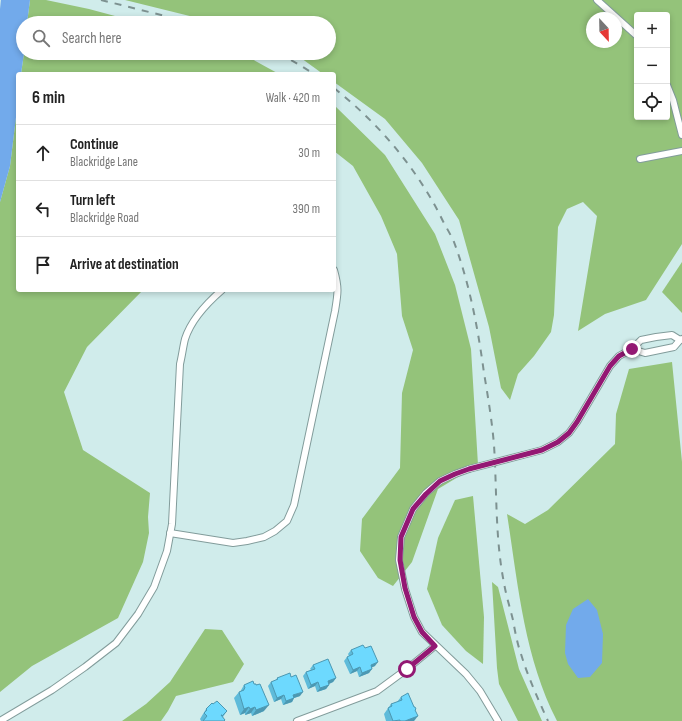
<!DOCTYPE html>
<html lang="en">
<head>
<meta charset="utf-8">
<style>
	:root { --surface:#fff; --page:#f2f2f2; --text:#222; --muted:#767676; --line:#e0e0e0 }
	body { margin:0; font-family:"Sofia Sans Condensed",sans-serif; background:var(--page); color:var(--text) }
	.controls { position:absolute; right:12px; top:12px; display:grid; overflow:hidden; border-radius:4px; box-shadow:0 2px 6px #0003 }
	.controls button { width:36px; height:36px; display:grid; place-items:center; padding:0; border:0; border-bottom:1px solid var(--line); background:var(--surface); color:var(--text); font:20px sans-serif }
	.compass { position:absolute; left:586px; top:12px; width:36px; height:36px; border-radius:50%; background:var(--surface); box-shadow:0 2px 6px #0003; rotate:158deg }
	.stop { position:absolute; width:12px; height:12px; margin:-9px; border:3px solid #931873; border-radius:50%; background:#fff }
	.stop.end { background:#931873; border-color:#fff; box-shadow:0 1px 4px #0008 }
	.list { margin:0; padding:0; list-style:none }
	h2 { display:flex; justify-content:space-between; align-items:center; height:52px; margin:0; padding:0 16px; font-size:17px }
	h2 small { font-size:13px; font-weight:400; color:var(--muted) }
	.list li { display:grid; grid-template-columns:26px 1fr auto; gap:12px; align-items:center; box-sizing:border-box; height:56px; padding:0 16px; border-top:1px solid var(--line) }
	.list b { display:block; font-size:15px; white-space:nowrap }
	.list p { margin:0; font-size:13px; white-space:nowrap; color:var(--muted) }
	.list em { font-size:13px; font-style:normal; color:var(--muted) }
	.icon { flex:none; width:22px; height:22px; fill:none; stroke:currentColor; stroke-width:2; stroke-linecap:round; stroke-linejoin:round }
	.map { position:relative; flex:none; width:682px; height:721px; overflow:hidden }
	.search { position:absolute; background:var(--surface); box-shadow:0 2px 6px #0003; left:16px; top:16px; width:320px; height:44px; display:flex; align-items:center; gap:10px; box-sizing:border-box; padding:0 14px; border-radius:22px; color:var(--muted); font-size:15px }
	.panel { position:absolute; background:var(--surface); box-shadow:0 2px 6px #0003; left:16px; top:72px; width:320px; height:220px; border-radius:4px }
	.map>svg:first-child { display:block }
	.forest { fill:#94c37a; fill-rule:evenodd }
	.water { fill:#72aaeb }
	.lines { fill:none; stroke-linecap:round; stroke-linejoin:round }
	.street-casing { stroke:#829c9b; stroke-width:8 }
	.street { stroke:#fff; stroke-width:6 }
	.rail { stroke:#7d9190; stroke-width:2; stroke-dasharray:7 7; stroke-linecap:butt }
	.street-bridge-casing { stroke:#829c9b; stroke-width:8; stroke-linecap:butt }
	.street-bridge { stroke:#fff; stroke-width:6 }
	.wall { fill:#5ebbda }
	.shaded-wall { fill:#4c98b2 }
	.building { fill:#6dd9fe; stroke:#4c98b2 }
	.route { stroke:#931873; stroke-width:5 }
</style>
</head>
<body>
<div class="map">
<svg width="682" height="721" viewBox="0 0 682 721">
	<rect width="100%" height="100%" fill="#d0eceb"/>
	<!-- forest -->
	<g class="forest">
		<polygon points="30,0 46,0 89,9 141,23 27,23"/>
		<path d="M125 0H682V244L646 300 605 314 578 331 597 216 583 202 567 209 558 227 554 315 551 332 534 356 518 374 510 400 501 388 489 327 459 220 422 163 385 119 334 82V74H323L294 53H329V23H218ZM637 15H667V117H637ZM592 18H616V42H592Z"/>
		<polygon points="24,53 241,53 279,74 21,74"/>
		<polygon points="18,101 18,290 143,290 87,347 64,392 83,450 150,493 148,517 149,533 143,562 118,618 32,666 0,692 0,202 10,166"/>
		<polygon points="334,105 385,155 435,234 455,285 471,349 478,465 438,489 412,562 393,586 378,578 360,551 362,519 400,468 402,393 413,350 402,316 397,254 381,216 353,166 334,151"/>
		<polygon points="682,262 682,313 662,292"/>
		<path d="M672 362 682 462V721H557C524 657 518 584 507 514L525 524 548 510 615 444 616 414 629 369Z"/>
		<polygon points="473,496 484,617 483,664 466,651 442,625 427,589 438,538 455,500"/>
		<polygon points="492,582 498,587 519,669 542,721 518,721 499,684 497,668"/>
		<polygon points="205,629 222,630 244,664 233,682 176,696 168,711 161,721 122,721 146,704 170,682"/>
	</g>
	<!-- water -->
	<g class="water">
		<polygon points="1,0 30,0 27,23 23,23 23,53 24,53 21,74 18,74 18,101 10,166 0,202 0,9"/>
		<polygon points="588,599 597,610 603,634 602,663 590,677 578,678 568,664 565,653 566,625 573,609"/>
	</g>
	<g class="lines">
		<!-- street casing -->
		<g class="street-casing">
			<g id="street">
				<polyline points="597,0 637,36"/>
				<polyline points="667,85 673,100 682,135"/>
				<polyline points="640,159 682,151"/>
				<polyline points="632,349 645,353 674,347 680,340"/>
				<polyline points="523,455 542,450 558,442 569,433 577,422 610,366 619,356 632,349 641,340 656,337 672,335 680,340 682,339"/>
				<polyline points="469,469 455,474 440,481 426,493 413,509 401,537 399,560 405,589 414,617 422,632 466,674 480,691 498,721"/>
				<path d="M170 533 233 543 247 541 264 537 275 531 287 521 294 505 335 311C338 293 339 288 334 270"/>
				<path d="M0 721 52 690 85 667 116 643 138 614 154 587 167 551 172 524 180 364C182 356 183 347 185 339 191 320 207 303 222 290"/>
				<polyline points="297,721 377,691 407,669 435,646"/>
			</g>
		</g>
		<!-- street -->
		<use href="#street" class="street"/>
		<!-- rail -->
		<g class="rail">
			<polyline points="101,0 193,23"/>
			<polyline points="279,53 298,64 314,74"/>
			<path d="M334 88C378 123 414 165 440 215 444 224 450 233 454 242 470 285 478 329 484 373 488 397 492 421 494 445 497 491 495 538 504 583 506 595 510 608 513 620 515 631 517 643 521 654 528 677 538 699 548 721"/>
		</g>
		<!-- street-bridge casing -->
		<g class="street-bridge-casing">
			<polyline id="street-bridge" points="469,469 523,455"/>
		</g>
		<!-- street-bridge -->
		<use href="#street-bridge" class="street-bridge"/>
	</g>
	<!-- wall -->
	<g class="wall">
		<polygon points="365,648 375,666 372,667 369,673 359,677 357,671 350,674 344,661 347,657 349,656 348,654 351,650"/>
		<polygon points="313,665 336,678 333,682 328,684 329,685 326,689 317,692 315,686 308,689 303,676 306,672 311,670 310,669"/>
		<polygon points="277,678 300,696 294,698 292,702 283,705 281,699 274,702 268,686 271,682 276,680"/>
		<polygon points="244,685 264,711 252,716 251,713 245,715 245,713 240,715 234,698 239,692 240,692"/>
		<polygon points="401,697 416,711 414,721 386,721 384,714 391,704 397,702"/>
		<polygon points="213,704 227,711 223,717 224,721 201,721 200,719 206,709"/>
	</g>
	<!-- shaded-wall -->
	<g class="shaded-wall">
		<polygon points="378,662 375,666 368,669 371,665"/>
		<polygon points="360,667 357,671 350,674 353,670"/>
		<polygon points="372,669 369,673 359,677 362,673"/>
		<polygon points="336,678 333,682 325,686 328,681"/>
		<polygon points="318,682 315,686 308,689 311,685"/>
		<polygon points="329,685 326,689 317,692 320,688"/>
		<polygon points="303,692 300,696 291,699 293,695"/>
		<polygon points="284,695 281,699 274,702 277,698"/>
		<polygon points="294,698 292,702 283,705 286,701"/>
		<polygon points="269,705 264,711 252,716 256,710"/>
		<polygon points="249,707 245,713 240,715 244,709"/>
		<polygon points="255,707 251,713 245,715 250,709"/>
		<polygon points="418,716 414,721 405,721"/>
	</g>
	<!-- building -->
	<g class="building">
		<polygon points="363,645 365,648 371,646 378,662 371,665 372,669 362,673 360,667 353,670 347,657 353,654 351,650"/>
		<polygon points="328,659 336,678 328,681 329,685 320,688 318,682 311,685 306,672 315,669 313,665"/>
		<polygon points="290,673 291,677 296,675 303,692 293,695 294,698 286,701 284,695 277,698 271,682 278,679 277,678"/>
		<polygon points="253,681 254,684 256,684 256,685 260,684 269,705 256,710 255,707 250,709 249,707 244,709 239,692 244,690 244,689 245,688 244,685"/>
		<polygon points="408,693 414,707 415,707 416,709 415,710 418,716 405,721 400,721 400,720 393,721 388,708 392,706 391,704 402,700 401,697"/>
		<polygon points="217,701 227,711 222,716 222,715 221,715 225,720 224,721 203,721 207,716 204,713 207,710 206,709 212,703 213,704"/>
	</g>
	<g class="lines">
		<!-- route -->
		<polyline class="route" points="407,669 435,646 422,632 414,617 405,588 400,560 401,537 413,509 426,494 440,481 455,474 469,469 542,450 558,442 569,433 577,422 610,366 619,356 632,349"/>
	</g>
</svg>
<div class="controls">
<button>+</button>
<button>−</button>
<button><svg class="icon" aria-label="locate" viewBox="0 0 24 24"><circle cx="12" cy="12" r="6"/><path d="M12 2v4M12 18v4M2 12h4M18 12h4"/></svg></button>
</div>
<svg class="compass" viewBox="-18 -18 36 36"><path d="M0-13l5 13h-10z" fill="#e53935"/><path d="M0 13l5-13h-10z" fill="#767676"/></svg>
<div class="stop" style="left:407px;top:669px"></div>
<div class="stop end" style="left:632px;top:349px"></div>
<div class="search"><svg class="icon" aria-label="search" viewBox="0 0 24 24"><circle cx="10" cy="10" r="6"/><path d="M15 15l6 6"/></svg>Search here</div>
<section class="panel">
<h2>6 min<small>Walk · 420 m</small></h2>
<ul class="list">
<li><svg class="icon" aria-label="ahead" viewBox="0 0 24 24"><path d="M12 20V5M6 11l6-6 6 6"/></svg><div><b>Continue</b><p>Blackridge Lane</p></div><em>30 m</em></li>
<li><svg class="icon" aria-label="left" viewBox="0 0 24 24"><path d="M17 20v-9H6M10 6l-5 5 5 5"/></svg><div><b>Turn left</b><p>Blackridge Road</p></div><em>390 m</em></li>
<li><svg class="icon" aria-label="arrive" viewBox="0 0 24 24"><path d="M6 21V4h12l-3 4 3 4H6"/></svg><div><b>Arrive at destination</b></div></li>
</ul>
</section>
</div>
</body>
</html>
